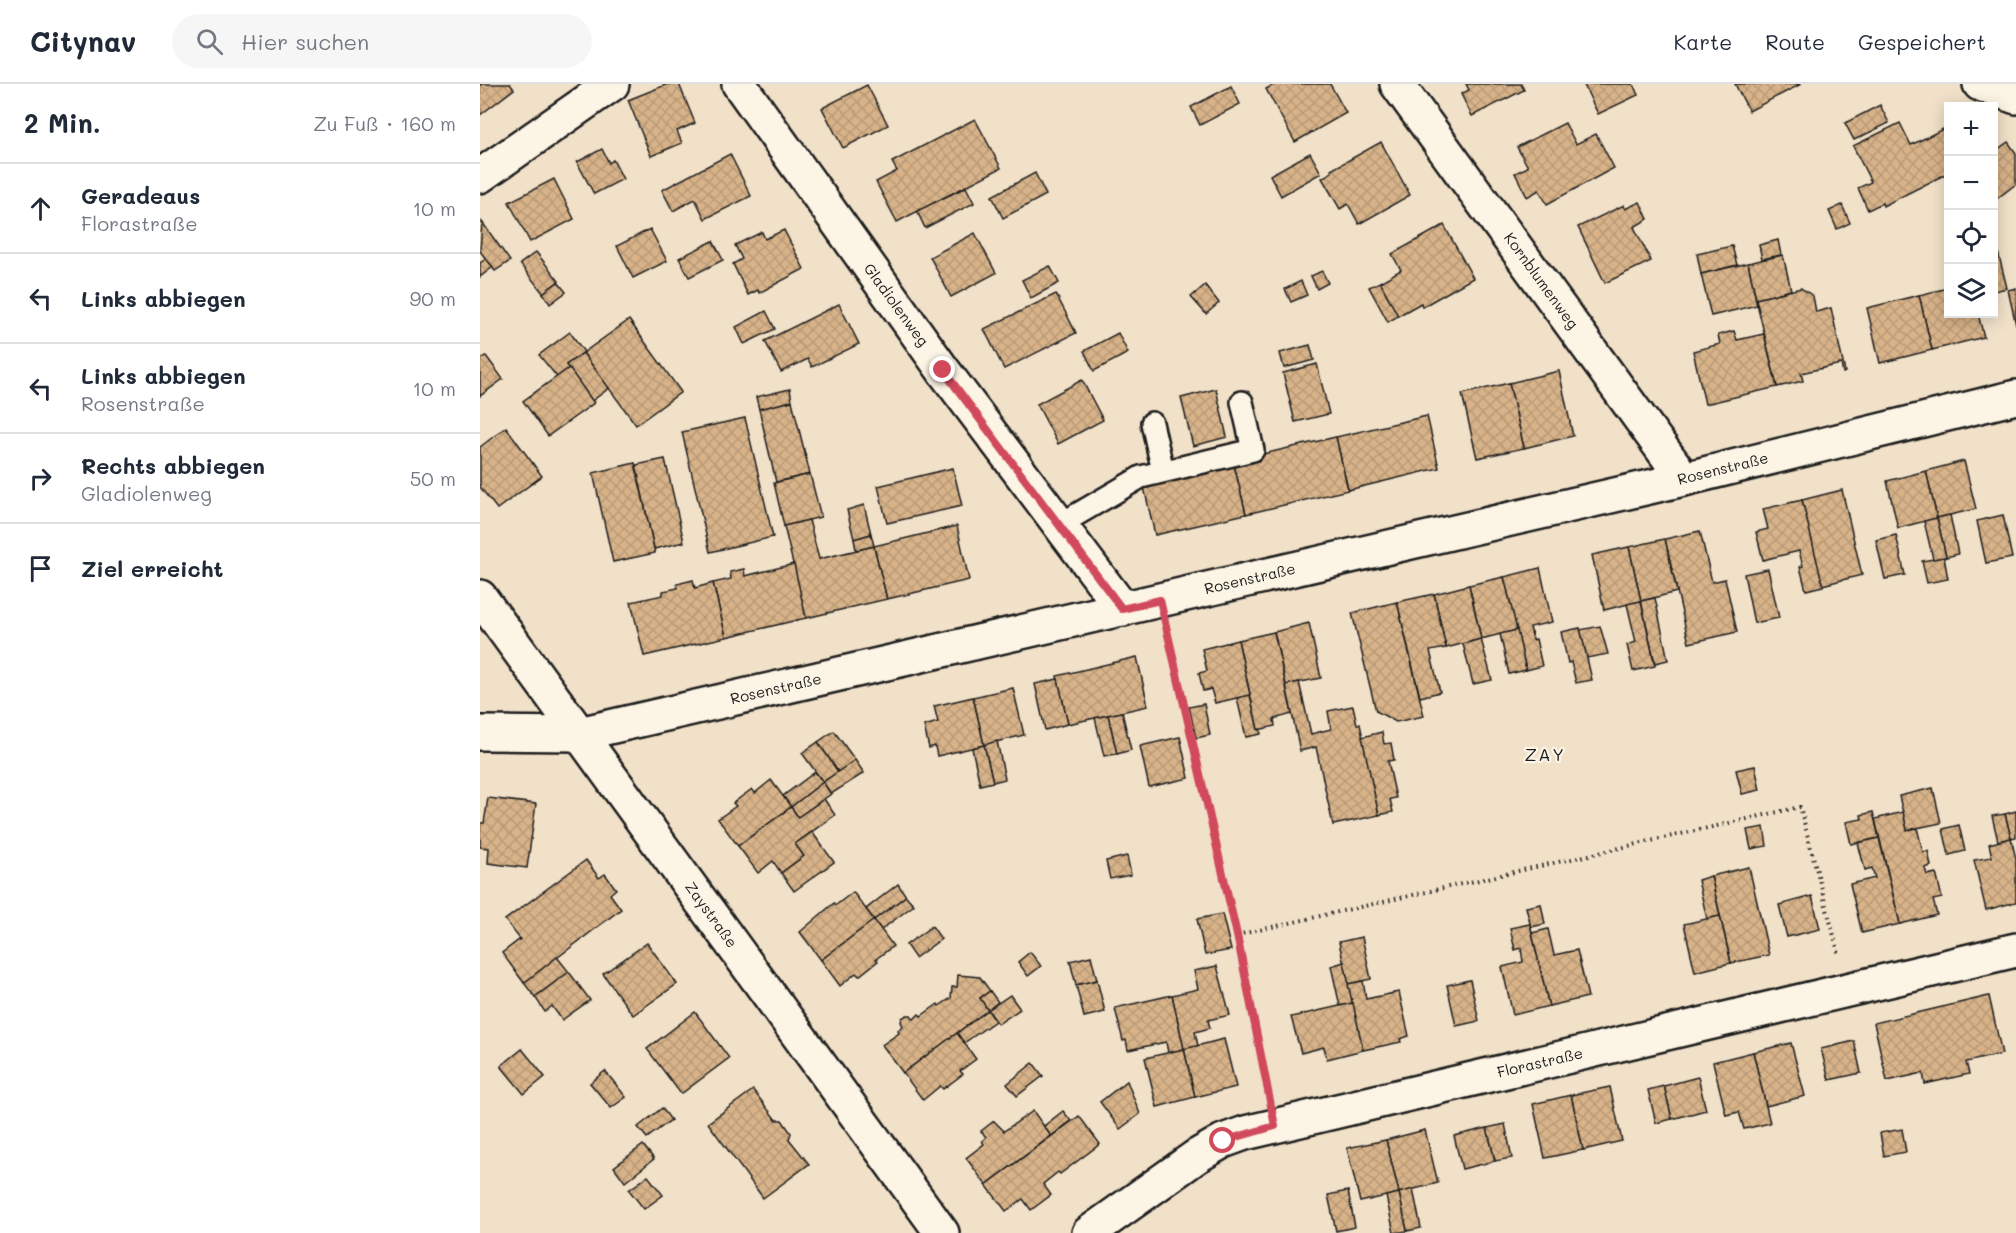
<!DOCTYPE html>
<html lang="de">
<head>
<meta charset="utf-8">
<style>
	:root { --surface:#fff; --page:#f6f6f7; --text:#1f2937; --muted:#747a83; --line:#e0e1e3 }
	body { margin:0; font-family:Mali,sans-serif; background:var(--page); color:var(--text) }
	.controls { position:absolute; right:18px; top:18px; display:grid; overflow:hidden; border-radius:0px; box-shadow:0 3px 15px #0003 }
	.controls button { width:54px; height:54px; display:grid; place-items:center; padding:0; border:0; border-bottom:2px solid var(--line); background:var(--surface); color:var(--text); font:30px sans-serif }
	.stop { position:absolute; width:18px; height:18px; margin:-14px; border:4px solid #d1495b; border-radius:50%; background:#fff }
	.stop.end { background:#d1495b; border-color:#fff; box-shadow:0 2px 6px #0008 }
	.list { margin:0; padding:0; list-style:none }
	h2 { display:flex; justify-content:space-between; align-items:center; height:78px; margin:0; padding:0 24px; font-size:26px }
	h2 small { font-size:20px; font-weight:400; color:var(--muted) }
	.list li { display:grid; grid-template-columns:39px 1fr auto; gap:18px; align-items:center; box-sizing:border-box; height:90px; padding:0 24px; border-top:2px solid var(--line) }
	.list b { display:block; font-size:22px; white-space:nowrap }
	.list p { margin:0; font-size:20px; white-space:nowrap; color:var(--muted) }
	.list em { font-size:20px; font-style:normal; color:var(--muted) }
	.icon { flex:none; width:33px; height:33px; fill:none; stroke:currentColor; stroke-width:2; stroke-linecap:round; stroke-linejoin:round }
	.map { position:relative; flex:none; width:1536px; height:1149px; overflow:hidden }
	header { display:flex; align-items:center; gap:36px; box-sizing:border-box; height:84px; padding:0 30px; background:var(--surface); border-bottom:2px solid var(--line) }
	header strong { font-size:28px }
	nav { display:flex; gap:33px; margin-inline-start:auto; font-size:21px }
	.search { width:420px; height:54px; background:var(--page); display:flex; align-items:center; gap:15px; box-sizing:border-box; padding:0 21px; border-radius:33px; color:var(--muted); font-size:22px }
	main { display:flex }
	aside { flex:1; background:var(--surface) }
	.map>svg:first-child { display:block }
	.building { fill:url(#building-cross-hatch); stroke:#1c1c1c; stroke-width:1.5 }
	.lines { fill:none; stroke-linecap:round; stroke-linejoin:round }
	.lane-casing { stroke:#1c1c1c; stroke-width:26 }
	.street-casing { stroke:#1c1c1c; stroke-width:38 }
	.path { stroke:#1c1c1c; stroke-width:4; stroke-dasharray:1.5 4.5; stroke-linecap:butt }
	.lane { stroke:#fcf5e5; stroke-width:21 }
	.street { stroke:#fcf5e5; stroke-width:33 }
	.route { stroke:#d1495b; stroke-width:8 }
	.labels { text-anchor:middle; stroke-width:4.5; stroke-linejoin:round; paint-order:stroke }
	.street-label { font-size:15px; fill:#1c1c1c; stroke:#fcf5e5 }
	.quarter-label { font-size:18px; letter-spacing:1.5px; fill:#1c1c1c; stroke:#fcf5e5 }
</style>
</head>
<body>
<header>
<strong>Citynav</strong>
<div class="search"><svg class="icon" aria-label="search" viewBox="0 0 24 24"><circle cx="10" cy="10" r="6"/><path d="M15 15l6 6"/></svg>Hier suchen</div>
<nav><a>Karte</a><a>Route</a><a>Gespeichert</a></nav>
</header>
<main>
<aside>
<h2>2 Min.<small>Zu Fuß · 160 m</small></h2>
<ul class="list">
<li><svg class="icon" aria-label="ahead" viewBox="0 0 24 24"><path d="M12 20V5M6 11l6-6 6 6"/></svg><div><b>Geradeaus</b><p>Florastraße</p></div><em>10 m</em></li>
<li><svg class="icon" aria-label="left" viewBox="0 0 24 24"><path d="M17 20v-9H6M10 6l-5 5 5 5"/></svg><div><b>Links abbiegen</b></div><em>90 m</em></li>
<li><svg class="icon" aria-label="left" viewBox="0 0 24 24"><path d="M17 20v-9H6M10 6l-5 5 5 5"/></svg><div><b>Links abbiegen</b><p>Rosenstraße</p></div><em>10 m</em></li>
<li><svg class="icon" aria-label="right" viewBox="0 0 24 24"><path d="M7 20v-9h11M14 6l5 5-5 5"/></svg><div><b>Rechts abbiegen</b><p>Gladiolenweg</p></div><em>50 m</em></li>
<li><svg class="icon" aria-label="arrive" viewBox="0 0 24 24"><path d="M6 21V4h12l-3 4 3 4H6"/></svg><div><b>Ziel erreicht</b></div></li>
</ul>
</aside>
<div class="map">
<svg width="1536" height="1149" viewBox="0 0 1536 1149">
	<defs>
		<pattern id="building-cross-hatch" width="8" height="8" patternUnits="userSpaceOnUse" patternTransform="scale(1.5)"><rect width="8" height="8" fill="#d8b389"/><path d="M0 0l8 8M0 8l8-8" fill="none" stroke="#b99976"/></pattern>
	</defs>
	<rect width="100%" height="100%" fill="#f1e1c9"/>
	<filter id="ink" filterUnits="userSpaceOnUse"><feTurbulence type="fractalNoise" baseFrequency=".0167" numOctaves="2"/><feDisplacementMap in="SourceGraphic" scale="12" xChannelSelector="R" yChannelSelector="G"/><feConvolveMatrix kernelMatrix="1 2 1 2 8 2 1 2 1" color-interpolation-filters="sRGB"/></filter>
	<g filter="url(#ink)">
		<!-- building -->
		<g class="building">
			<polygon points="0,0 30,0 34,5 0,31"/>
			<polygon points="188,0 199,0 215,39 197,47 202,59 171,72 148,16"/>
			<polygon points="795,0 850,0 866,29 815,58 786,5"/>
			<polygon points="986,0 1041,0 1044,6 992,32 981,10 989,6"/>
			<polygon points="1106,0 1153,0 1158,11 1118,30 1104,1"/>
			<polygon points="1255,0 1321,0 1269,27"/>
			<polygon points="387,1 408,41 363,64 342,24"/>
			<polygon points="751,2 760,20 720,41 711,23"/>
			<polygon points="1400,21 1409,39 1374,56 1365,39"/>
			<polygon points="495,35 521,84 417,138 396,98 417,87 412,78"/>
			<polygon points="1085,39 1096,60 1116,50 1134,84 1067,120 1059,106 1047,113 1035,89 1048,83 1037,63"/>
			<polygon points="1420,39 1431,61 1463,45 1468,56 1468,89 1403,122 1402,119 1388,126 1378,104 1391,98 1373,62"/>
			<polygon points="901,58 930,111 879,140 868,120 860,125 842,94 852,88 851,86"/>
			<polygon points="1528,58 1536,69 1536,100 1514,117 1514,68"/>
			<polygon points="122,65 129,79 133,76 143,95 114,110 97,78"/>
			<polygon points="830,69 841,89 801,112 790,91"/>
			<polygon points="250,70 271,112 225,135 215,115 193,127 182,106"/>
			<polygon points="555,89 566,111 523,134 512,112"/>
			<polygon points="74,95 94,135 50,158 29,118"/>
			<polygon points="486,103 494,119 445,144 437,127"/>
			<polygon points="1160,118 1168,135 1154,143 1171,177 1125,199 1098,143 1144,121 1145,125"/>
			<polygon points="1362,121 1370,139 1357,145 1349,127"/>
			<polygon points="2,138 30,177 15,187 0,167"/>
			<polygon points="964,141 993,194 942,223 941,219 918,232 900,198 921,186 912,170"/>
			<polygon points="170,145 187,177 153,194 137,162"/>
			<polygon points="304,146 324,185 279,209 278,206 268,211 253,180 262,175 255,161 282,148 285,155"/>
			<polygon points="495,149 516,189 471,213 450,173"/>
			<polygon points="1298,156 1301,171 1282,175 1279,161"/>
			<polygon points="233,157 243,176 209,193 199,174"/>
			<polygon points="1252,162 1257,181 1221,190 1217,170"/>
			<polygon points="56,168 79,197 63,209 40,180"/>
			<polygon points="1518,168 1527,204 1514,207 1514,169"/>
			<polygon points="1303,171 1311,206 1276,215 1268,179"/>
			<polygon points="6,175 13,183 0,193 0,179"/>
			<polygon points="1268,179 1277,221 1231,232 1221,190"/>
			<polygon points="570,182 579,199 551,214 542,196"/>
			<polygon points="842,187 848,199 837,205 831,192"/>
			<polygon points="821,197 827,211 811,218 805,205"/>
			<polygon points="78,198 86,208 70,220 63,209"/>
			<polygon points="900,198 918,232 908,238 889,203"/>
			<polygon points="725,201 739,219 726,230 711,213"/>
			<polygon points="1321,204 1333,212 1336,228 1351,224 1365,288 1363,289 1361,280 1321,289 1323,297 1297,303 1276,215"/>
			<polygon points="1468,204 1468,230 1498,230 1504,253 1452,266 1439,211"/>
			<polygon points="1536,204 1536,241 1528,206"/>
			<polygon points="576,210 596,249 524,285 504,245"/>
			<polygon points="1439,211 1452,266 1400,279 1387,224"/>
			<polygon points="359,220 379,260 332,283 328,275 301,288 285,257"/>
			<polygon points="286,227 295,245 264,260 256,243"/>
			<polygon points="149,236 201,308 156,341 103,269"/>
			<polygon points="1254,247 1257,256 1284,250 1297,303 1225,320 1213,267 1240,260 1238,251"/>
			<polygon points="90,248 104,268 86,281 89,284 77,293 59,271"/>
			<polygon points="638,249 648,269 614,287 604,267"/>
			<polygon points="830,261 834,276 804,284 800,269"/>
			<polygon points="103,269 129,304 112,317 86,281"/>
			<polygon points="6,272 23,295 0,312 0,276"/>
			<polygon points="837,280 849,330 815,338 803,289"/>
			<polygon points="89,284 114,319 68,352 43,317"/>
			<polygon points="1079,287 1093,352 1044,364 1029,299"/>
			<polygon points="602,296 623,336 578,360 557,320"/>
			<polygon points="1029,299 1044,364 997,374 982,310"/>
			<polygon points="310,305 312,317 279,325 276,313"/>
			<polygon points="736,305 747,353 713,362 701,314"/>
			<polygon points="312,317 330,390 296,398 279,325"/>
			<polygon points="947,332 959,384 868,406 856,353"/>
			<polygon points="265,334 293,453 230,468 202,348"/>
			<polygon points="26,343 62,392 17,425 0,403 0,363"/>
			<polygon points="856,353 868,406 766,430 753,377"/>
			<polygon points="185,375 204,458 174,465 156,381"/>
			<polygon points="753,377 766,430 675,451 663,399"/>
			<polygon points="1484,377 1496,425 1457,434 1446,387"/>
			<polygon points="155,379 175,469 133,478 113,389"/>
			<polygon points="473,384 482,422 407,439 398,402"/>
			<polygon points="1446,387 1457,434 1418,444 1407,397"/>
			<polygon points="330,390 341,433 304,442 294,399"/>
			<polygon points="1362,406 1382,491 1342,501 1322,416"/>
			<polygon points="1322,416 1343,502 1326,506 1320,483 1323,482 1319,467 1283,476 1276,448 1288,445 1283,425"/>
			<polygon points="384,421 391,450 374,455 367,426"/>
			<polygon points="1470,431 1478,470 1466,473 1457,434"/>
			<polygon points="1523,431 1532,474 1506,479 1497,437"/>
			<polygon points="1457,434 1466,473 1453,475 1444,437"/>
			<polygon points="329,436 339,475 394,462 407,515 326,534 304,442"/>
			<polygon points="477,442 489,496 407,515 394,462"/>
			<polygon points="1220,447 1232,498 1245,495 1257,548 1209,559 1185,455"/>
			<polygon points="391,450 394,462 376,466 374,455"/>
			<polygon points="1416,451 1425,491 1405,495 1396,456"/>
			<polygon points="1185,455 1197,508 1161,517 1149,463"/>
			<polygon points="1149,463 1161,517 1124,526 1112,471"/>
			<polygon points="1464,473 1468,495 1447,499 1442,477"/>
			<polygon points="314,480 326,534 246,553 233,499 251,495 250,488 264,485 265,492"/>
			<polygon points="1060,484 1072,538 1050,543 1053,556 1056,555 1062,582 1046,586 1024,493"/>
			<polygon points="1288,485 1299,534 1274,539 1264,490"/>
			<polygon points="1024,493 1037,546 1001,555 989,501"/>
			<polygon points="213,496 215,504 233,499 246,553 164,572 151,518 183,511 183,507 198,504 197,500"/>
			<polygon points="989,501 1001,555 966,564 954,510"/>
			<polygon points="954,510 966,564 950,567 960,608 940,613 917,518"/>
			<polygon points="1175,514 1188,576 1175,579 1161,517"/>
			<polygon points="1161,517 1175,582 1153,587 1147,561 1156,558 1147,520"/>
			<polygon points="917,518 944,632 916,638 896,627 872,529"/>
			<polygon points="829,539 841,594 806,601 794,548"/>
			<polygon points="1120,542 1128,570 1107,574 1100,546"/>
			<polygon points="1100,544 1112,596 1096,599 1091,578 1088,579 1081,548"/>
			<polygon points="1037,546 1046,586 1029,590 1020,550"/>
			<polygon points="794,548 812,630 794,635 795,642 778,646 758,556"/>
			<polygon points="1001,555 1012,596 993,600 983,560"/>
			<polygon points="758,556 770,611 735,619 731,605 723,607 719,589 727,587 722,565"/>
			<polygon points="657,573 668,622 588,640 577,592"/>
			<polygon points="578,595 588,640 565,646 555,600"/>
			<polygon points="819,598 831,650 851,645 848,627 873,622 877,640 880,640 899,731 853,741 836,663 820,667 806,601"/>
			<polygon points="533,604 544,651 504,661 493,613"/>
			<polygon points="770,611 778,646 780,645 781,650 766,653 757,614"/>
			<polygon points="493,613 504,661 457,672 455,662 449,664 444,642 458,638 454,622"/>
			<polygon points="724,620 730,651 716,654 709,623"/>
			<polygon points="642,628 651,666 637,670 628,631"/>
			<polygon points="628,631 637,670 624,672 615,634"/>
			<polygon points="354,647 375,676 358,688 338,658"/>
			<polygon points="902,648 904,660 911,659 914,676 908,677 916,714 910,715 913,728 899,731 882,653"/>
			<polygon points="700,653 709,694 669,703 660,662"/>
			<polygon points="517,657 525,695 513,698 504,661"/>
			<polygon points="338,658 358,688 343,698 322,669"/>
			<polygon points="504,661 513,698 500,701 492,664"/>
			<polygon points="375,676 384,689 351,710 343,698"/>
			<polygon points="1275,682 1280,706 1262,710 1256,686"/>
			<polygon points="335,688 343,698 311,723 303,712"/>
			<polygon points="291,696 311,723 258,762 238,735 256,722 253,719 272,705 275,709"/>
			<polygon points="343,698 351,710 318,733 311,723"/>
			<polygon points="1453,704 1461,739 1427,746 1419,712"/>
			<polygon points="8,714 56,720 47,784 8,779 9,764 0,763 0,739 4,739"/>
			<polygon points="344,715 355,731 315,760 324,772 301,789 293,777 278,789 258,762 311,723 318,733"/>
			<polygon points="1536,727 1536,753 1531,754 1525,730"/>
			<polygon points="1393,728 1399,754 1371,760 1366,738 1382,735 1381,731"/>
			<polygon points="1423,728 1427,746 1437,744 1443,768 1448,767 1451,782 1445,784 1447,791 1456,789 1462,814 1453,816 1457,831 1420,840 1395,735"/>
			<polygon points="1525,730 1531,754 1518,757 1512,732"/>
			<polygon points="1479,741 1485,767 1469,771 1463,745"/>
			<polygon points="1284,743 1287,762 1271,765 1267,746"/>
			<polygon points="332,748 354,778 314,807 301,789 324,772 315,760"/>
			<polygon points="1399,754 1420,840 1382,849 1370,800 1395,794 1392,784 1385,786 1378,759"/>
			<polygon points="1531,754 1536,775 1536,818 1506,826 1494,776 1512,773 1509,760"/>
			<polygon points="647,772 651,791 630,795 626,777"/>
			<polygon points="106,776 119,794 125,790 136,805 130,810 141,825 44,899 22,869 40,855 25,836"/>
			<polygon points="1269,783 1289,871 1251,879 1231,792"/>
			<polygon points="1231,792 1240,832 1227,835 1218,796"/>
			<polygon points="418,800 426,812 394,836 386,825"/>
			<polygon points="373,808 394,836 341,876 320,848 354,819 356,821"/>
			<polygon points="426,812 434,821 401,846 394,836"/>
			<polygon points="1332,812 1340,845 1307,853 1299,821"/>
			<polygon points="1061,820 1065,840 1051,843 1046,823"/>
			<polygon points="742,830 751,866 725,871 717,835"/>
			<polygon points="1240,832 1251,879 1215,888 1204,840"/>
			<polygon points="394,836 413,862 396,875 398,877 379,892 376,889 360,902 341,876"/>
			<polygon points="1050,840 1069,922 1033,931 1022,883 1043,878 1041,864 1035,866 1030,844"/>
			<polygon points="452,842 461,855 435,874 426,861"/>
			<polygon points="1068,845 1074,871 1097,866 1108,913 1069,922 1052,849"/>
			<polygon points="882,853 891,895 868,900 859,858"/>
			<polygon points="167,859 197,900 153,931 123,890"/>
			<polygon points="550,868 561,882 548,892 538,878"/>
			<polygon points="611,872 617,896 596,901 590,877"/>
			<polygon points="77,873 89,888 55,913 44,899"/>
			<polygon points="864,878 873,919 860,922 851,882"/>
			<polygon points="737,882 750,931 728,936 730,944 715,948 718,962 704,965 692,911 718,905 714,887"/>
			<polygon points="89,888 110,916 82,936 72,922 65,928 55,913"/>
			<polygon points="478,891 500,893 510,907 500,914 508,926 423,989 402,961 419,949 418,946 423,942 421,938 422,934 427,931 431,931 434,935 439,930 441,932 458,920 459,922 471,914 472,903 477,903"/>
			<polygon points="617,896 625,928 604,933 596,901"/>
			<polygon points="990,896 999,937 976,942 967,901"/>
			<polygon points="883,897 886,915 919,908 929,952 920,955 921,958 883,966 868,900"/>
			<polygon points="510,907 518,918 508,926 500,914"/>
			<polygon points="530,911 540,925 518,940 508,926"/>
			<polygon points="692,911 704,965 688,969 686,958 648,966 646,956 643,957 635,924"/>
			<polygon points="1509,912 1522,970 1486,978 1489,990 1445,1000 1443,989 1407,997 1394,939"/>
			<polygon points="873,919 883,966 847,975 844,963 821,969 811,933"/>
			<polygon points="508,926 515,937 484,959 477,949"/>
			<polygon points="215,928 249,974 201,1010 167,965"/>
			<polygon points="477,949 496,975 480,987 483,990 463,1005 460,1002 443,1016 423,989"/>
			<polygon points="744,955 756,1003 715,1013 704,965"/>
			<polygon points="1374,957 1381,989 1349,996 1341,965"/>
			<polygon points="1311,959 1325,1012 1286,1022 1273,968"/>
			<polygon points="42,965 65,993 44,1010 21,982"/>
			<polygon points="704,965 715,1013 677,1023 665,974"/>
			<polygon points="1273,968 1290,1039 1264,1045 1259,1028 1246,1031 1233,978"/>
			<polygon points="553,979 563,992 537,1012 527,1000"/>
			<polygon points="125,987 146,1013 131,1024 110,999"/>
			<polygon points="1218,993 1226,1026 1192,1035 1184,1002"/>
			<polygon points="647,997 660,1030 640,1045 620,1018"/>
			<polygon points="1184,1002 1192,1035 1176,1039 1168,1006"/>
			<polygon points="1130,1003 1142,1057 1103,1066 1091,1011"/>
			<polygon points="273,1006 296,1036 302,1036 311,1049 309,1055 329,1080 283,1114 228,1039"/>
			<polygon points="1091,1011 1103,1066 1065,1074 1053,1020"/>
			<polygon points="182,1024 191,1036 167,1054 158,1043"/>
			<polygon points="553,1027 571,1052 506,1101 486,1074 504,1060 502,1057 506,1053 501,1047 514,1037 524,1047"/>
			<polygon points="583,1027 591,1037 571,1052 564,1042"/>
			<polygon points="599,1032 620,1060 580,1090 578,1088 563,1100 571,1111 551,1126 543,1115 526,1127 506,1101"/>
			<polygon points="1025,1040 1032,1074 1015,1077 1007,1044"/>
			<polygon points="1007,1044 1015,1077 982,1085 974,1052"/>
			<polygon points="1422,1045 1426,1068 1404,1072 1400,1049"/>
			<polygon points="945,1046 958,1099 919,1109 906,1056"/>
			<polygon points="906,1056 919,1109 880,1118 867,1064"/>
			<polygon points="163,1061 174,1075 145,1098 134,1083"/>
			<polygon points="168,1092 183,1111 164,1125 149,1106"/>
			<polygon points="933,1105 941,1144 927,1147 919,1109"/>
			<polygon points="868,1107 875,1143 856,1147 848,1111"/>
			<polygon points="919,1109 927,1147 914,1149 906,1112"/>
		</g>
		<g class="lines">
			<!-- lane casing -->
			<g class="lane-casing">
				<g id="lane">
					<polyline points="672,339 683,387"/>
					<polyline points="579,441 661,393 773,366 762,318"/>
				</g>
			</g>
			<!-- street casing -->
			<g class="street-casing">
				<g id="street">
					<polyline points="259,0 463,286 643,525"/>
					<polyline points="917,0 1204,395"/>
					<polyline points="1500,0 1536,13"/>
					<polyline points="0,92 132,0"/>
					<polyline points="0,513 462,1149"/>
					<polyline points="0,649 99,650 1204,395 1536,313"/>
					<polyline points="609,1149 717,1072 743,1057 765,1049 1536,866"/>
				</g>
			</g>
			<!-- path -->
			<g class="path">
				<polyline points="688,552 757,851 787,1005"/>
				<polyline points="757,851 1320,723 1359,871"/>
			</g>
			<!-- lane -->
			<use href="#lane" class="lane"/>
			<!-- street -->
			<use href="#street" class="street"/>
		</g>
	</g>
	<g class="lines" filter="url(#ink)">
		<!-- route -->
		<polyline class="route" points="463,286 642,525 680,516 757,851 795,1042 743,1057"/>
	</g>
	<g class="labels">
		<!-- street labels -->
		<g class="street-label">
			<text transform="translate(1061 197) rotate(54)" y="5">Kornblumenweg</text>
			<text transform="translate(416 221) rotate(54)" y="5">Gladiolenweg</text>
			<text transform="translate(1243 385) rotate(-14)" y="5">Rosenstraße</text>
			<text transform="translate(770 495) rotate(-13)" y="5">Rosenstraße</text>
			<text transform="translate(296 605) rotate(-13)" y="5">Rosenstraße</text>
			<text transform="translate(231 831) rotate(54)" y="5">Zaystraße</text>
			<text transform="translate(1060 979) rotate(-13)" y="5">Florastraße</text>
		</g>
		<!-- quarter labels -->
		<g class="quarter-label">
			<text x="1065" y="677">ZAY</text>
		</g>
	</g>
</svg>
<div class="controls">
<button>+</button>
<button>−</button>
<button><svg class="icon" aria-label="locate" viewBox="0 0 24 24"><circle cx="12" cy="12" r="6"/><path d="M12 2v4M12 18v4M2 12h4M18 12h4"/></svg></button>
<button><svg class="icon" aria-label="layers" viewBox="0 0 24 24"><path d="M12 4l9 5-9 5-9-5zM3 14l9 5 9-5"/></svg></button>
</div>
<div class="stop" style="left:743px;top:1057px"></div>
<div class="stop end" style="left:463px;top:286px"></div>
</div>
</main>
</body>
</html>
